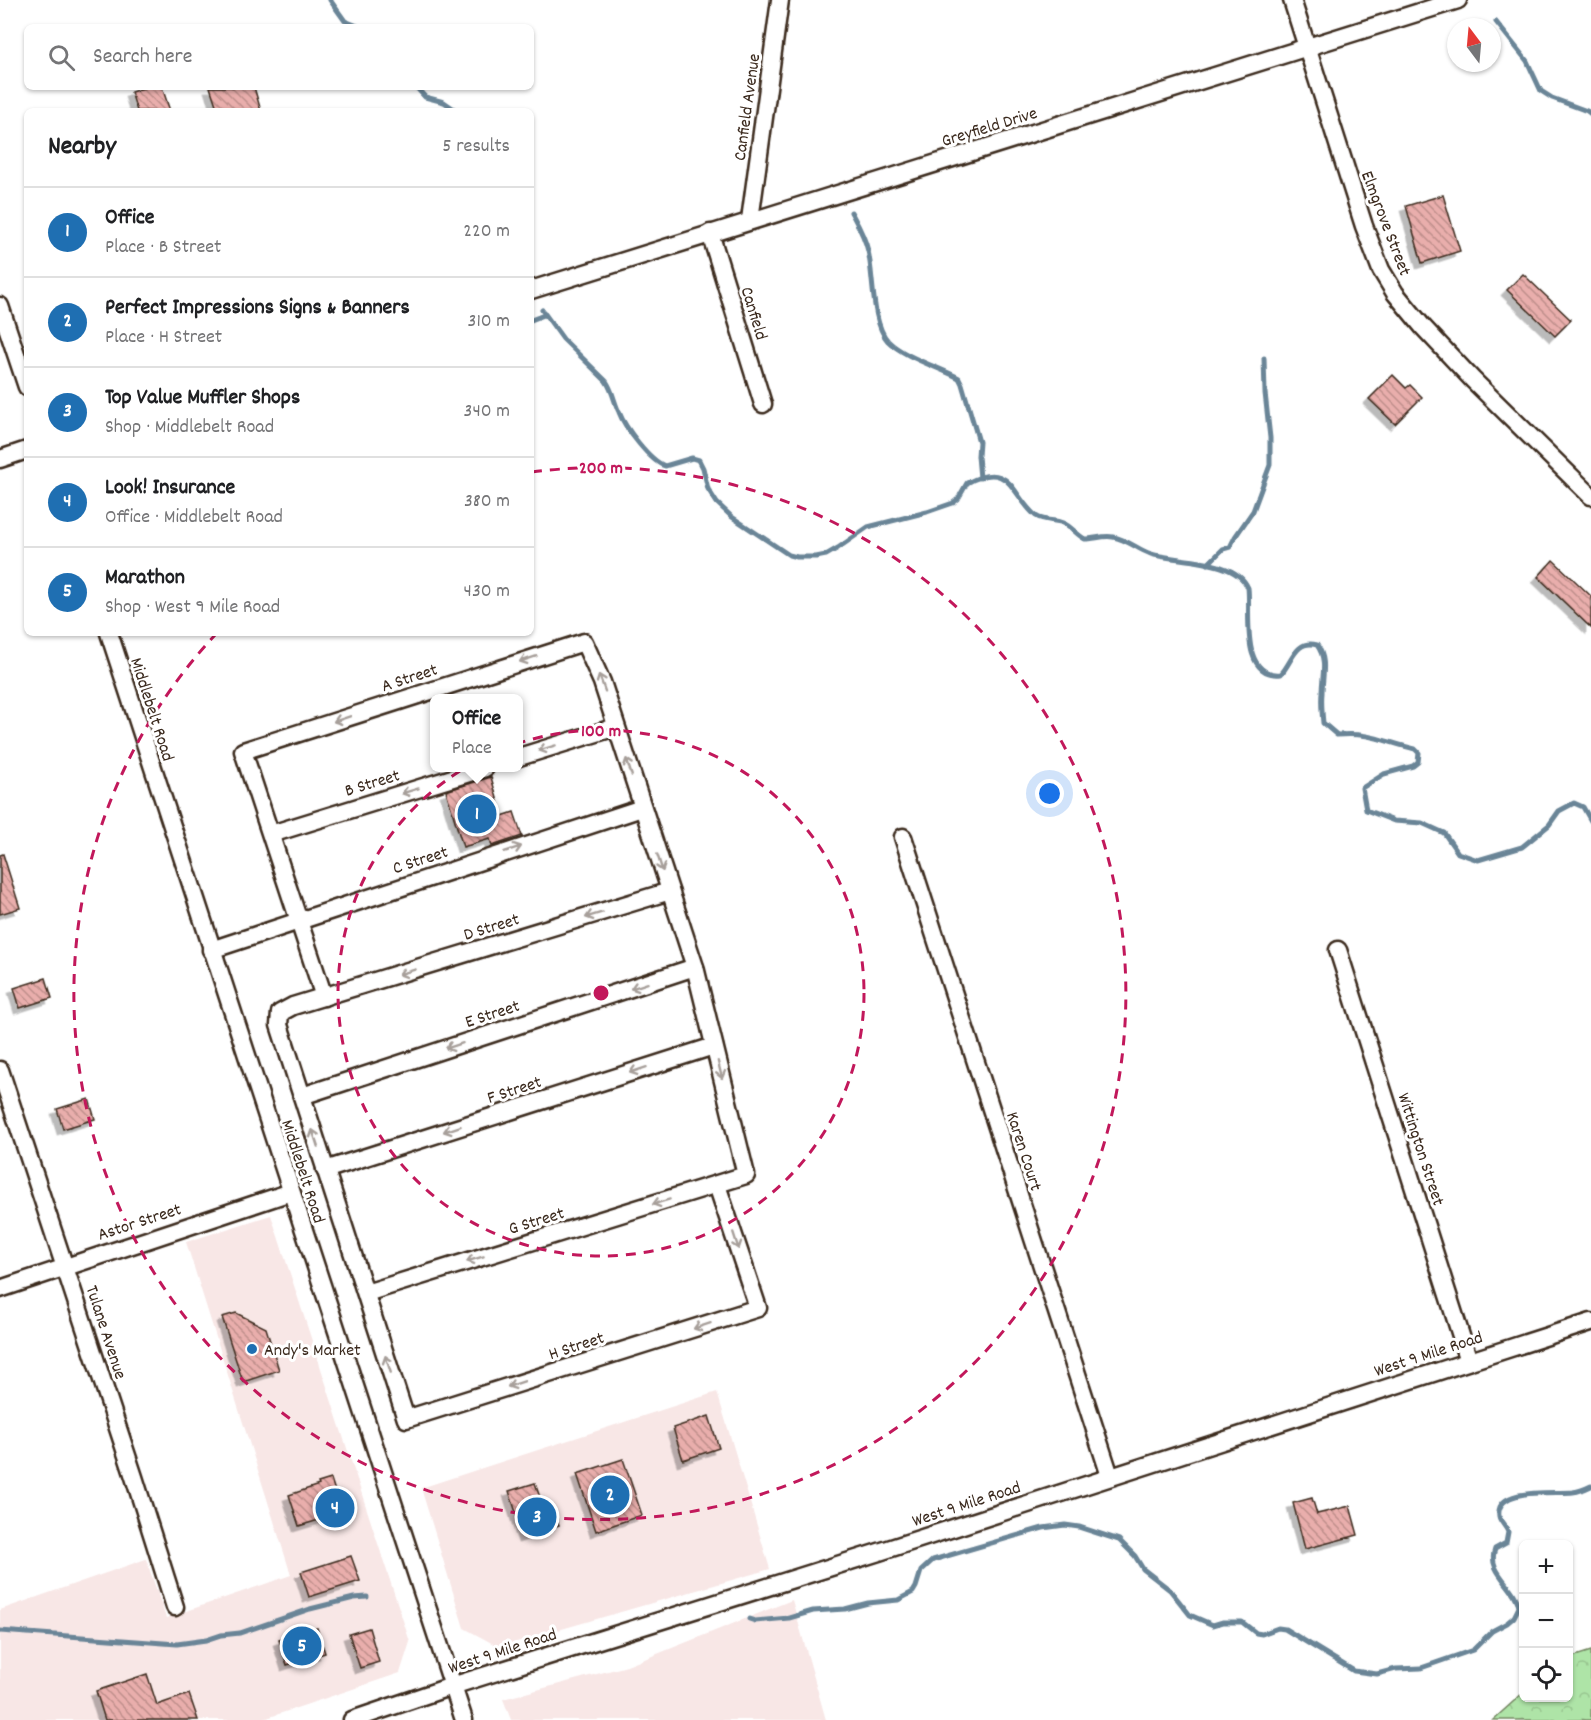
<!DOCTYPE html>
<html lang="en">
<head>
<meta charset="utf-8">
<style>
	:root { --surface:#fff; --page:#f2f2f2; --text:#202124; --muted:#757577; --line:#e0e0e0; --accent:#1f6fb2 }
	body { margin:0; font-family:Dekko,sans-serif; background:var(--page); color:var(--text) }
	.controls { position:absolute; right:18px; bottom:18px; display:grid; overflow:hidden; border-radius:9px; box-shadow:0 2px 4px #0004 }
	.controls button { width:54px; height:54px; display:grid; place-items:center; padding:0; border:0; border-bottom:2px solid var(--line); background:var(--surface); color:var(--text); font:30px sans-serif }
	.compass { position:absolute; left:1447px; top:18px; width:54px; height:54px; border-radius:50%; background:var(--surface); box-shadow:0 2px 4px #0004; rotate:344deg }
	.you { position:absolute; left:1050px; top:794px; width:21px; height:21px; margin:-15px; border:4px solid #fff; border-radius:50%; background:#1a73e8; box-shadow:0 0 0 9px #1a73e833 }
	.badge { display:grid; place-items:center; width:39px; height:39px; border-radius:50%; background:var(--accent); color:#fff; font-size:20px; font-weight:700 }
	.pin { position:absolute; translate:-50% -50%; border:3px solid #fff; box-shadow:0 2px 6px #0006 }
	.popup { position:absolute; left:430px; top:694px; width:93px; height:78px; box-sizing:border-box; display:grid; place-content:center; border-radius:9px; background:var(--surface); filter:drop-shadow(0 2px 4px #0005); font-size:20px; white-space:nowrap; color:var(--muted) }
	.popup b { font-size:22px; color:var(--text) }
	.popup::after { content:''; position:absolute; left:50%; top:100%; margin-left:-12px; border:12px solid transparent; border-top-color:var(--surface) }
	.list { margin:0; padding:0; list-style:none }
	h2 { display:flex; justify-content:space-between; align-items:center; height:78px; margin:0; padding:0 24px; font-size:26px }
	h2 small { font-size:20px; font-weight:400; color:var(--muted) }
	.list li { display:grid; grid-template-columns:39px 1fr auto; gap:18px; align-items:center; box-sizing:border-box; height:90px; padding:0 24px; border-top:2px solid var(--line) }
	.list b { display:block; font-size:22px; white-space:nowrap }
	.list p { margin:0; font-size:20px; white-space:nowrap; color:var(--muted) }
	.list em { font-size:20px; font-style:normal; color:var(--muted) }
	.icon { flex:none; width:33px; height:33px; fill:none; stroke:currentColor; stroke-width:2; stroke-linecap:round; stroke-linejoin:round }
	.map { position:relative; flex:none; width:1591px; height:1720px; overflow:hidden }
	.search { position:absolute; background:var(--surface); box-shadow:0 2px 4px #0004; left:24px; top:24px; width:510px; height:66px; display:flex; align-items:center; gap:15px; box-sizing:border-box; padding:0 21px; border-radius:9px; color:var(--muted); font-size:22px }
	.panel { position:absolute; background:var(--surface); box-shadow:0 2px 4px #0004; left:24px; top:108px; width:510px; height:528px; border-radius:9px }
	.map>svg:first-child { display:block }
	.built { fill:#f8e7e6 }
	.forest { fill:url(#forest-crowns); stroke:#748762; stroke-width:1.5 }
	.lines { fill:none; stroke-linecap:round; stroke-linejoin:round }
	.stream { stroke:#6a8597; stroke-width:5 }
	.building { fill:url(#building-back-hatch); stroke:#3b2a1e; stroke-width:1.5; filter:url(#shadow) }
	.minor-casing { stroke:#3b2a1e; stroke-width:21 }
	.minor { stroke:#fff; stroke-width:16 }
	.oneway { stroke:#a79f9a }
	.ring { fill:none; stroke:#c2185b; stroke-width:3; stroke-dasharray:10 8 }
	.poi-dot { fill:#1f6fb2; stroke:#fff; stroke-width:2 }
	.labels { text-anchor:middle; stroke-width:6; stroke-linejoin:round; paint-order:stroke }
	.street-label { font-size:18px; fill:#3b2a1e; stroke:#fff }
	.poi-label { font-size:18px; fill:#3b2a1e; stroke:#fff; text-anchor:start }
	.centre { fill:#c2185b; stroke:#fff; stroke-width:3 }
	.ring-label { font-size:18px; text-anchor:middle; font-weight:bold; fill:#c2185b; stroke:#fff; stroke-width:6; stroke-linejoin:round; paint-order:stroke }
</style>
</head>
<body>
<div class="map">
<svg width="1591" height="1720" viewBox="0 0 1591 1720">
	<defs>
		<pattern id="forest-crowns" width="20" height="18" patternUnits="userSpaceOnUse" patternTransform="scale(1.5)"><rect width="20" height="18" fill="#aee4a7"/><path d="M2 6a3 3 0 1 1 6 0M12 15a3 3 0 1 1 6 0" fill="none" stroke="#97c48f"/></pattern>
		<pattern id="building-back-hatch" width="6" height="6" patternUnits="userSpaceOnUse" patternTransform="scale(1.5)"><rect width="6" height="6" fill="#e9aeac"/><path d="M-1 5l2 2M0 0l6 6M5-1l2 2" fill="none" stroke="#be8e8b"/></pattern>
		<filter id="shadow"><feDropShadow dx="-5.5" dy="5.5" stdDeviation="0" flood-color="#0004"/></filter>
	</defs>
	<rect width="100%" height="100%" fill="#fff"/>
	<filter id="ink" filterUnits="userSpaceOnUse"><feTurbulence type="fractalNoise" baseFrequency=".0167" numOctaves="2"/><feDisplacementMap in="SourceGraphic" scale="12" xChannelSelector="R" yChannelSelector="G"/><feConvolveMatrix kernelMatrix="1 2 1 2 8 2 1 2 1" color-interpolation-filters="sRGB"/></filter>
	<g filter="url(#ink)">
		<!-- built -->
		<g class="built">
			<polygon points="271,1215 410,1642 400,1673 261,1720 0,1720 0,1610 146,1559 166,1618 291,1575 186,1242"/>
			<polygon points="717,1392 770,1569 499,1647 464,1628 421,1488"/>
			<polygon points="792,1600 826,1720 511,1720 503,1699 627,1666"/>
		</g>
		<!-- forest -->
		<polygon class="forest" points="1591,1651 1591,1720 1493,1720 1523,1693 1524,1698 1568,1698 1569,1658"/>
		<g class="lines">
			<!-- stream -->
			<g class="stream">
				<polyline points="330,0 345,21 360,27"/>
				<polyline points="1496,22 1527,61 1541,91 1552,98 1587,111 1591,114"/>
				<polyline points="416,87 425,97 444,102 457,111"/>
				<path d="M851 212C858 225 865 237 868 251 874 275 871 322 888 341 904 357 938 367 959 378L962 384 979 442 978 456 980 478"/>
				<path d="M542 310 563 339 606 381C613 391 614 402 619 412 625 428 650 461 665 466L692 458 699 460 703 468 708 489 717 503 732 517 789 555 797 557H816L826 555 838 548 868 527 927 512 953 503 958 499 967 483C1011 459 1011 495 1036 516 1045 522 1054 519 1063 523 1071 526 1077 535 1085 539 1095 539 1104 535 1113 537 1127 539 1138 550 1151 554 1177 562 1236 558 1248 588 1251 613 1239 678 1281 674 1292 663 1295 639 1317 645 1328 660 1322 676 1322 693 1321 703 1322 713 1323 723L1337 735C1371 732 1384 742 1415 749L1419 753 1418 762 1413 766 1384 774 1362 788 1366 810 1394 821 1422 823 1444 833 1458 853 1478 860 1522 847 1549 825 1559 811 1574 803 1583 807 1591 821"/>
				<polyline points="531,320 544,315"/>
				<polyline points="1208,564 1223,549 1230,547 1235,537 1253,511 1270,465 1270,438 1265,393 1264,358"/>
				<path d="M749 1619 755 1621 789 1618 813 1611 845 1609 868 1603 898 1600 913 1592 916 1587 921 1571 933 1560 1043 1528 1065 1525 1079 1527 1119 1540 1135 1556 1143 1569 1170 1590 1190 1615 1213 1625 1223 1622H1242L1256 1633 1262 1634 1278 1628 1285 1629 1354 1671 1377 1674 1396 1669 1421 1668 1473 1650 1492 1631 1507 1623 1514 1617 1519 1607C1516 1586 1486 1572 1495 1549L1506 1543 1508 1532C1506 1526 1500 1522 1499 1516 1495 1486 1556 1494 1573 1492 1580 1491 1585 1489 1591 1486"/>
				<polyline points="0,1631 177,1644 206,1640 221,1635 240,1633 310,1609 354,1598 367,1597"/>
			</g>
		</g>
		<!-- building -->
		<g class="building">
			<polygon points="147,87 162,87 170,111 137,111 131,92"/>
			<polygon points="210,87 254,87 261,111 218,111"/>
			<polygon points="1443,195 1460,251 1422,263 1406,206"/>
			<polygon points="1523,274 1571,320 1555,336 1507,290"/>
			<polygon points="1393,375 1406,388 1410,385 1422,397 1395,424 1369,399"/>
			<polygon points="1553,560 1591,596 1591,628 1538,577"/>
			<polygon points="491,777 502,816 514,812 522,836 492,846 490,839 463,847 446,791"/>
			<polygon points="3,854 20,908 0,914 0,855"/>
			<polygon points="46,978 52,998 20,1008 14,988"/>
			<polygon points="89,1099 95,1119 63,1129 57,1109"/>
			<polygon points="236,1313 266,1328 279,1370 243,1382 222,1317"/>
			<polygon points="709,1416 719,1448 683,1460 673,1428"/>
			<polygon points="623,1459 642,1515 596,1531 577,1474"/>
			<polygon points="331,1479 342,1513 299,1526 289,1495 319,1485 318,1483"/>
			<polygon points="535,1483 544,1509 552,1506 559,1525 524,1537 509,1491"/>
			<polygon points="1312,1498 1317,1514 1350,1506 1358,1535 1305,1549 1293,1503"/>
			<polygon points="351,1556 360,1581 309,1597 301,1572"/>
			<polygon points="317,1628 325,1653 287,1665 279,1640"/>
			<polygon points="369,1628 379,1662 360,1668 349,1634"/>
			<polygon points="147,1674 157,1705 189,1694 198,1720 105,1720 96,1691"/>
		</g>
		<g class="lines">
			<!-- minor casing -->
			<g class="minor-casing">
				<g id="minor">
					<polyline points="1292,0 1364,226 1381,270 1395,293 1423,327 1473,380 1591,496"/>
					<polyline points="750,220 780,0"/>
					<polyline points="710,233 763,404"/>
					<polyline points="531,290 1458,0"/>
					<polyline points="0,306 27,387"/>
					<polyline points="0,459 27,450"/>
					<polyline points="109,633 464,1720"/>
					<polyline points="519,757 616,727"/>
					<polyline points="271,834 485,768"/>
					<polyline points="903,837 1110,1476"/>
					<polyline points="670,891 293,1006 280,1013 279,1025 406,1419 758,1308 717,1185"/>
					<polyline points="211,950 642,808"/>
					<polyline points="1338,950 1469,1361"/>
					<polyline points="324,997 243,751 584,642 602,682 695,967 746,1175 366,1293"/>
					<polyline points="0,1070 134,1477 175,1607"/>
					<polyline points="302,1096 695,967"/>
					<polyline points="325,1170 714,1046"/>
					<polyline points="0,1289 291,1192"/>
					<polyline points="352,1720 452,1686 879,1552 1591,1322"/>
				</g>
			</g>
			<!-- minor -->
			<use href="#minor" class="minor"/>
		</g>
		<!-- one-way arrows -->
		<defs><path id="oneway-shaft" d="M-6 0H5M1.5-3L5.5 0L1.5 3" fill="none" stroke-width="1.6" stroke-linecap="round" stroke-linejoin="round" transform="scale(1.5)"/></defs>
		<g class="oneway">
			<use href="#oneway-shaft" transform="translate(528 659) rotate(162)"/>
			<use href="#oneway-shaft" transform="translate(602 683) rotate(-110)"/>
			<use href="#oneway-shaft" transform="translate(342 719) rotate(162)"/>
			<use href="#oneway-shaft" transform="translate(547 748) rotate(163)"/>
			<use href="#oneway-shaft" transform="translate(629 767) rotate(-108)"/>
			<use href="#oneway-shaft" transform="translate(410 791) rotate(163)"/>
			<use href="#oneway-shaft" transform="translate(513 849) rotate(-18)"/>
			<use href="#oneway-shaft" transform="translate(660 863) rotate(72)"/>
			<use href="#oneway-shaft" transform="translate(594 915) rotate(163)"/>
			<use href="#oneway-shaft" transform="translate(407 972) rotate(163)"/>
			<use href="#oneway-shaft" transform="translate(639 986) rotate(162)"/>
			<use href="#oneway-shaft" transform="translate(454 1046) rotate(162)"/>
			<use href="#oneway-shaft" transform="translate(638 1070) rotate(162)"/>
			<use href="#oneway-shaft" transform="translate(720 1070) rotate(76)"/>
			<use href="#oneway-shaft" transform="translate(452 1129) rotate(162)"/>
			<use href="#oneway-shaft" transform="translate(315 1138) rotate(-108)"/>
			<use href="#oneway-shaft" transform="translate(661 1202) rotate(163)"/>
			<use href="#oneway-shaft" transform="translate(736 1241) rotate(72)"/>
			<use href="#oneway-shaft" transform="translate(475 1259) rotate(163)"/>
			<use href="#oneway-shaft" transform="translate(702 1326) rotate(162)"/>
			<use href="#oneway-shaft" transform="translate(388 1364) rotate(-108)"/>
			<use href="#oneway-shaft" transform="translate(516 1384) rotate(162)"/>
		</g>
	</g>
	<!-- distance rings -->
	<g class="ring">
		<circle cx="601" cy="993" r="263"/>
		<path d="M532 472A526 526 0 1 1 216 634"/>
	</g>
	<!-- markers -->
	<circle class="poi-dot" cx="252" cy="1349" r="6"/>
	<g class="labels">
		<!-- street labels -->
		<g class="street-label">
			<text transform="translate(746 107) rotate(-82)" y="6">Canfield Avenue</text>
			<text transform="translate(989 126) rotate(-17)" y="6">Greyfield Drive</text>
			<text transform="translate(1387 223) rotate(69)" y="6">Elmgrove Street</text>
			<text transform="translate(755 313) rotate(73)" y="6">Canfield</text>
			<text transform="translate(409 677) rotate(-18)" y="6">A Street</text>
			<text transform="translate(153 709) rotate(72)" y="6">Middlebelt Road</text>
			<text transform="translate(372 782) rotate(-17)" y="6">B Street</text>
			<text transform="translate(420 859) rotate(-18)" y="6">C Street</text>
			<text transform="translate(491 926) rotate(-17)" y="6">D Street</text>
			<text transform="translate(492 1013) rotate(-18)" y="6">E Street</text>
			<text transform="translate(514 1089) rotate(-18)" y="6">F Street</text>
			<text transform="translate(1422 1149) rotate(72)" y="6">Wittington Street</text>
			<text transform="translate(1025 1151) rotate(72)" y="6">Karen Court</text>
			<text transform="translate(304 1171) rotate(72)" y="6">Middlebelt Road</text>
			<text transform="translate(536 1220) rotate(-17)" y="6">G Street</text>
			<text transform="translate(139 1221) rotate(-18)" y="6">Astor Street</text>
			<text transform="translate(107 1332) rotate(72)" y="6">Tulane Avenue</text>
			<text transform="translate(576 1345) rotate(-18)" y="6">H Street</text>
			<text transform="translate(1428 1353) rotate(-18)" y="6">West 9 Mile Road</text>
			<text transform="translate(966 1503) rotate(-18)" y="6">West 9 Mile Road</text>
			<text transform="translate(502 1650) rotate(-18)" y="6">West 9 Mile Road</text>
		</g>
		<!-- poi labels -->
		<g class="poi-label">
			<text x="264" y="1355">Andy's Market</text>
		</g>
	</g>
	<circle cx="601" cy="993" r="9" class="centre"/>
	<g class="ring-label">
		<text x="601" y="473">200 m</text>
		<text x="601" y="736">100 m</text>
	</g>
</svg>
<div class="controls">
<button>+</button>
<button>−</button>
<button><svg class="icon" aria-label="locate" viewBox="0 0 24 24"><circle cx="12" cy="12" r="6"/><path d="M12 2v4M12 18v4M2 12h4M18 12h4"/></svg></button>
</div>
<svg class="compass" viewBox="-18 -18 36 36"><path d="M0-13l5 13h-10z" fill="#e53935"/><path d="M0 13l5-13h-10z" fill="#757577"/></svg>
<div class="you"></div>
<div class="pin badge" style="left:477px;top:814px">1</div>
<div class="popup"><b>Office</b>Place</div>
<div class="pin badge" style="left:610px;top:1495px">2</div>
<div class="pin badge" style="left:537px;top:1517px">3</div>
<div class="pin badge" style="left:335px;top:1508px">4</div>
<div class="pin badge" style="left:302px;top:1646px">5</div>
<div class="search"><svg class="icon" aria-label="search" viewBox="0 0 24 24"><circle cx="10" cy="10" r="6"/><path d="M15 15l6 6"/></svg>Search here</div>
<section class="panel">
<h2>Nearby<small>5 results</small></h2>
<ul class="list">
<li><span class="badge">1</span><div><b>Office</b><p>Place · B Street</p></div><em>220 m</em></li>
<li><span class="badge">2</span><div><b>Perfect Impressions Signs &amp; Banners</b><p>Place · H Street</p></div><em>310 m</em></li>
<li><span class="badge">3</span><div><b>Top Value Muffler Shops</b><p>Shop · Middlebelt Road</p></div><em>340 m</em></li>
<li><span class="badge">4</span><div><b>Look! Insurance</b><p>Office · Middlebelt Road</p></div><em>380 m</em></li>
<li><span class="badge">5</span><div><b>Marathon</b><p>Shop · West 9 Mile Road</p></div><em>430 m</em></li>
</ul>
</section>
</div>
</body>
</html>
